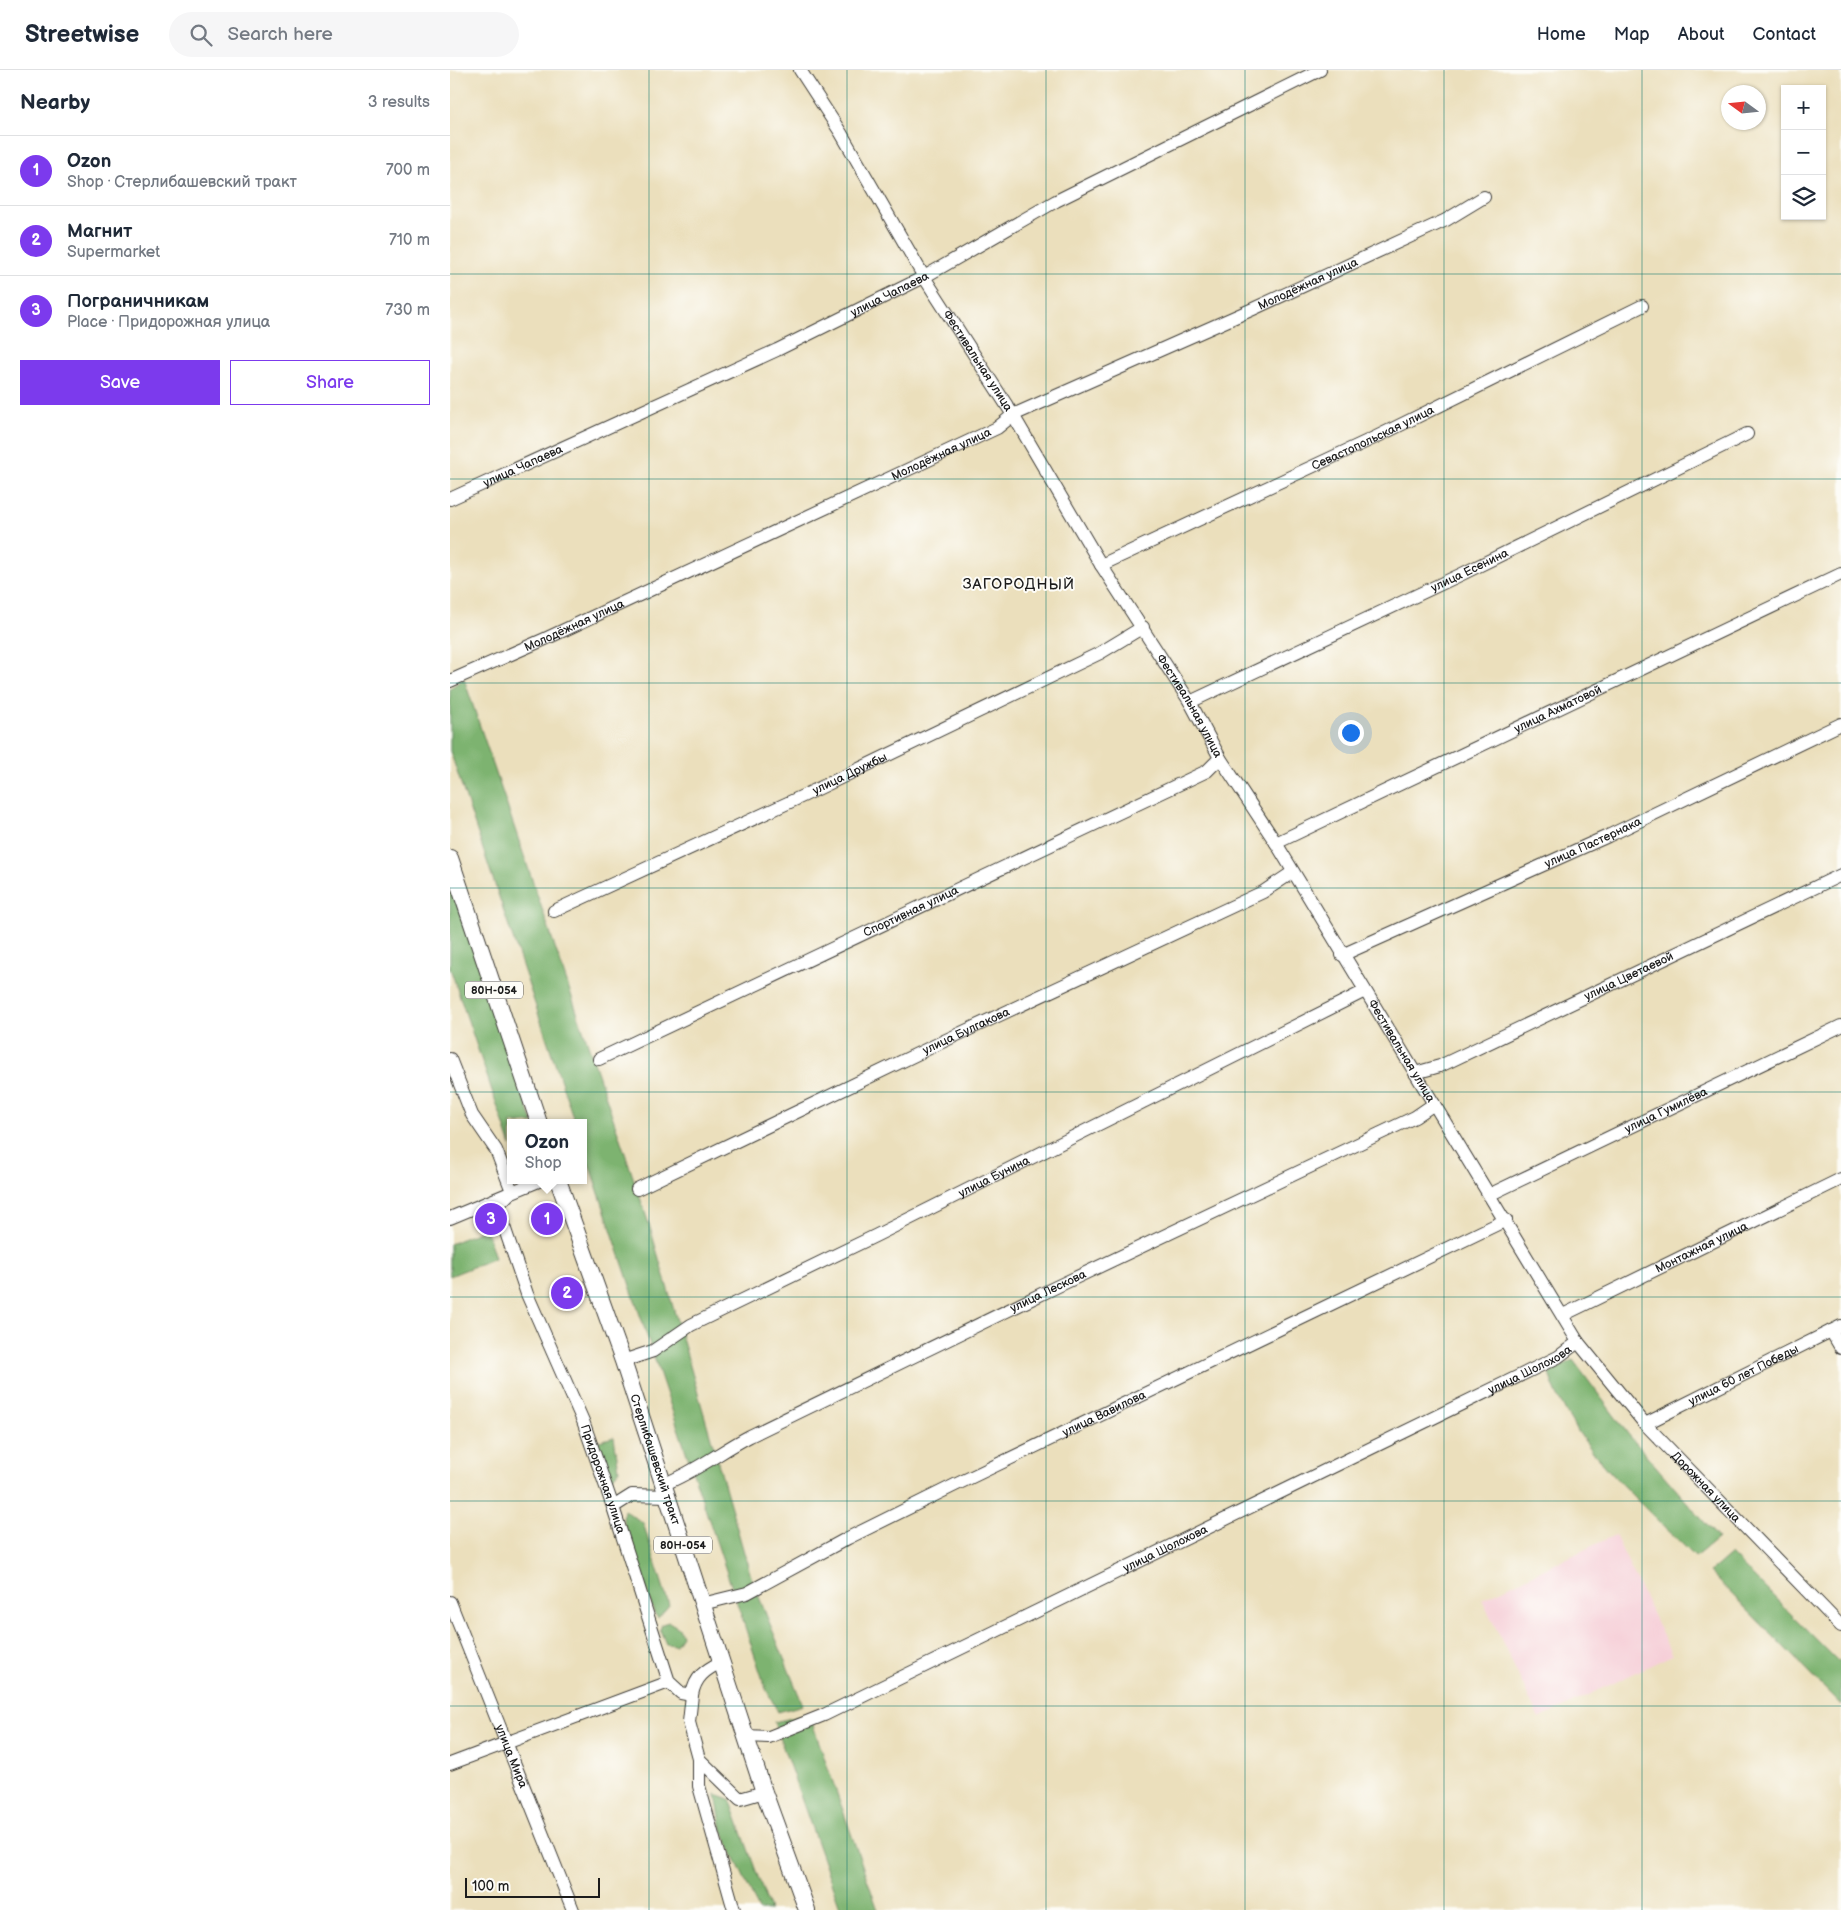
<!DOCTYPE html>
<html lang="en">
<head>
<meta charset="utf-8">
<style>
	:root { --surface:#fff; --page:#f6f6f7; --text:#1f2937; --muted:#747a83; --line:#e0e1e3; --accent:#7c3aed }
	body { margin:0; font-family:"Balsamiq Sans",sans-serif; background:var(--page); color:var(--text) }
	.controls { position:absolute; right:15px; top:15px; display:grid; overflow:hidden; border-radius:0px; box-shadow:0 1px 4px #0004 }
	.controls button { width:45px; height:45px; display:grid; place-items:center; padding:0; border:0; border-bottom:1px solid var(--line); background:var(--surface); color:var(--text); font:25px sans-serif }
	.compass { position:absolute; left:1271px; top:15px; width:45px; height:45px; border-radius:50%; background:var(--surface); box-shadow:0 1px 4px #0004; rotate:285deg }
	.scale { position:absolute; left:15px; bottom:12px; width:135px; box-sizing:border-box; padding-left:5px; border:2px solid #1c1c1c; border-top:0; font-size:14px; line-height:18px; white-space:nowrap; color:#1c1c1c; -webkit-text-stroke:4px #fdfcf7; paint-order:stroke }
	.you { position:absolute; left:900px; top:662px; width:18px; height:18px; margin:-12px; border:4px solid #fff; border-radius:50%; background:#1a73e8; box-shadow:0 0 0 8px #1a73e833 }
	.badge { display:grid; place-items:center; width:32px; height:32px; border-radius:50%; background:var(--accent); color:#fff; font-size:16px; font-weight:700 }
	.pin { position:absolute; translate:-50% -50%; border:2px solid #fff; box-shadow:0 1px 5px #0006 }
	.popup { position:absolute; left:57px; top:1049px; width:80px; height:65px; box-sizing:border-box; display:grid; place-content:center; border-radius:0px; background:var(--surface); filter:drop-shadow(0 1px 4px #0005); font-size:16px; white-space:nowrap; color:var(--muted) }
	.popup b { font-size:19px; color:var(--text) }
	.popup::after { content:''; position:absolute; left:50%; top:100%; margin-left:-10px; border:10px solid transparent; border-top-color:var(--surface) }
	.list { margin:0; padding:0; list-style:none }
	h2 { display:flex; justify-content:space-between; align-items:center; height:65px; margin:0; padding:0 20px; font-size:21px }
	h2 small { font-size:16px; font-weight:400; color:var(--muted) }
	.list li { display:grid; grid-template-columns:32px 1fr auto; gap:15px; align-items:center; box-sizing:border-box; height:70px; padding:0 20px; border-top:1px solid var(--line) }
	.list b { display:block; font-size:19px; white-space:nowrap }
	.list p { margin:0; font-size:16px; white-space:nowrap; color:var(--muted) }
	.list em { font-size:16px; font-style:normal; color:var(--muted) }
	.actions { display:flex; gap:10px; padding:15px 20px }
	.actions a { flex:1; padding:11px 0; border:1px solid var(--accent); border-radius:0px; text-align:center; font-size:18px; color:var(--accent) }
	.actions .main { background:var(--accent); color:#fff }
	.icon { flex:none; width:28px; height:28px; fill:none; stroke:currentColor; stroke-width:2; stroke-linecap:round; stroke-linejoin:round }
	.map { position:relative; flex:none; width:1391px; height:1840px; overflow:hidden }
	header { display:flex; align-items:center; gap:30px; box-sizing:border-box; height:70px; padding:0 25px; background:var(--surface); border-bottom:1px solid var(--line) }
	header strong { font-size:24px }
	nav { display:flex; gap:28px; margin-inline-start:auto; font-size:18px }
	.search { width:350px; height:45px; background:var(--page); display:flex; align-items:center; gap:12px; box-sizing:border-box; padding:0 18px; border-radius:28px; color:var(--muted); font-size:19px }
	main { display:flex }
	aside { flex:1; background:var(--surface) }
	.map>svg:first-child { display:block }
	.built { fill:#f6cfd8 }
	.forest { fill:#7db370; stroke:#4c6846 }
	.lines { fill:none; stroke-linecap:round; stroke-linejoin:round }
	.minor-casing { stroke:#3b3934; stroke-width:14 }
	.major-casing { stroke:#3b3934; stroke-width:18 }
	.minor { stroke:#fff; stroke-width:12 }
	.major { stroke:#fff; stroke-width:16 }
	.grid { fill:none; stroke:#0f766e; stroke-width:1; stroke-opacity:0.55 }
	.labels { text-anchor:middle; stroke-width:4; stroke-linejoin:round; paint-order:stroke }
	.shield { fill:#fdfcf7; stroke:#605f5e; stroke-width:1 }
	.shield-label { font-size:11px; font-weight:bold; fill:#1c1c1c }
	.street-label { font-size:12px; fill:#1c1c1c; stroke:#fdfcf7 }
	.quarter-label { font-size:15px; letter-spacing:1px; fill:#1c1c1c; stroke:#fdfcf7 }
</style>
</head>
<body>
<header>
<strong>Streetwise</strong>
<div class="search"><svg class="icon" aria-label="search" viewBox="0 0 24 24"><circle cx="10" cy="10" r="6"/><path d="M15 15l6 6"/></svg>Search here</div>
<nav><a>Home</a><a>Map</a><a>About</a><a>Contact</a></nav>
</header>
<main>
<aside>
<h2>Nearby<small>3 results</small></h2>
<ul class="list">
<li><span class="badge">1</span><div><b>Ozon</b><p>Shop · Стерлибашевский тракт</p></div><em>700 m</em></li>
<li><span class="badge">2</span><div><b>Магнит</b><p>Supermarket</p></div><em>710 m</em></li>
<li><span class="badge">3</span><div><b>Пограничникам</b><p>Place · Придорожная улица</p></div><em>730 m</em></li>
</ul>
<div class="actions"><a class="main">Save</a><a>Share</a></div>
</aside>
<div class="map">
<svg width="1391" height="1840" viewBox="0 0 1391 1840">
	<rect width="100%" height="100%" fill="#fdfcf7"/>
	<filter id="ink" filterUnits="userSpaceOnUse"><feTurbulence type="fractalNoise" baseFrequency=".02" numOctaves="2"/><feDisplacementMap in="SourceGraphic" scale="10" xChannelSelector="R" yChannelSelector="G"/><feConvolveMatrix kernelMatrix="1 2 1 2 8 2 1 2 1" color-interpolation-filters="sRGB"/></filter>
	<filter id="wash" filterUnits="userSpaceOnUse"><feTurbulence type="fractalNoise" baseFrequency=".0096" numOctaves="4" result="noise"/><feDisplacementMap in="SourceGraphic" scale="20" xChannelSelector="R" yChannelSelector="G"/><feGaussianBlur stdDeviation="1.12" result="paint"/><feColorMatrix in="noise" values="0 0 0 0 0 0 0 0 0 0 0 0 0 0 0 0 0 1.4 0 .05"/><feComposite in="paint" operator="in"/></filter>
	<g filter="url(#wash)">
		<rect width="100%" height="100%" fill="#ebdfbc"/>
		<!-- built -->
		<polygon class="built" points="1165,1465 1222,1585 1089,1649 1032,1529"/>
		<!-- forest -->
		<g class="forest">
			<polygon points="14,609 199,1154 302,1510 353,1635 328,1642 316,1619 133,1076 133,1053 125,1053 0,681 0,618"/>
			<polygon points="0,810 83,1053 61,1053 61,1076 0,898"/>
			<polygon points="36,1159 45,1188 0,1206 0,1174"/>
			<path d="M1123 1290 1178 1364 1268 1468 1245 1487C1192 1433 1123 1378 1099 1304Z"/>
			<polygon points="164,1367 169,1400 161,1410 146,1372"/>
			<polygon points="174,1440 193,1453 219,1535 208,1548 204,1543 173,1450"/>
			<polygon points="1281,1484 1391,1594 1391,1635 1260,1502"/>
			<polygon points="219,1552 229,1558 232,1566 226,1575 216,1574 210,1560 212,1554"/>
			<polygon points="359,1644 428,1840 391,1840 324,1652"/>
			<polygon points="266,1724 280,1729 320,1840 309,1840 272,1760"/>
		</g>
	</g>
	<g filter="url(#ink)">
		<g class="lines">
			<!-- minor casing -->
			<g class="minor-casing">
				<g id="minor">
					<path id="s1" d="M350 0 391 63 474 207 563 345 651 495 740 632 770 688 826 773 1128 1272 1195 1354 1391 1556"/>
					<path id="s2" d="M0 429 327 280 474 207 606 131 870 0"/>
					<path id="s3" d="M651 495 926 367 1192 236"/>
					<path id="s4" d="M0 611 95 569 547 358 563 345 803 239 996 150 1034 127"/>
					<path id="s5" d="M740 632 1012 504 1297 364"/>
					<path id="s6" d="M826 773 1391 504"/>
					<path id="s7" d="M104 841 355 725 650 583 693 557"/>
					<path id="s8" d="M892 885 1158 766 1391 654"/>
					<path id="s9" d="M0 989 22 1045 46 1080 62 1121 47 1136 77 1224 133 1351 163 1437 219 1612 231 1623 242 1625 239 1652 249 1689V1716L284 1840"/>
					<path id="s10" d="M149 989 757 701 770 688"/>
					<path id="s11" d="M965 1003 990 996 1391 805"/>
					<path id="s12" d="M187 1119 494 971 813 822 843 802"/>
					<path id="s13" d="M1041 1124 1391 956"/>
					<polyline points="0,1148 91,1110"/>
					<path id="s14" d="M1113 1245 1391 1109"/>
					<polyline points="1381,1261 1391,1278"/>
					<path id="s15" d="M173 1291 203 1281 241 1255 427 1165 915 921"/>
					<path id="s16" d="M1195 1354 1391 1256"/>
					<path id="s17" d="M214 1414C245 1402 271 1381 300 1366L606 1217 965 1047 984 1034"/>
					<polyline points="163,1437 182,1425 218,1426"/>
					<path id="s18" d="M0 1532 123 1840"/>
					<path id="s19" d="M252 1534 297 1523 398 1468 505 1415 1056 1150"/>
					<path d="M242 1625C245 1607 255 1600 271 1592"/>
					<path id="s20" d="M296 1666 319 1667 374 1645 1108 1287 1128 1272"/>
					<polyline points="249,1689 290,1729 314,1722"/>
					<polyline points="0,1694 219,1612"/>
				</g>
			</g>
			<!-- major casing -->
			<g class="major-casing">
				<g id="major">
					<polyline points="0,788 89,1053"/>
					<path id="s21" d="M108 1110 173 1291 314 1722 357 1840"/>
				</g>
			</g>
			<!-- minor -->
			<use href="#minor" class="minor"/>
			<!-- major -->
			<use href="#major" class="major"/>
		</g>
	</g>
	<!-- grid -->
	<path class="grid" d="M199 0V1840M397 0V1840M596 0V1840M795 0V1840M994 0V1840M1192 0V1840M0 204H1391M0 409H1391M0 613H1391M0 818H1391M0 1022H1391M0 1227H1391M0 1431H1391M0 1636H1391"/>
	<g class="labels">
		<!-- shield labels -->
		<g class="shield">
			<rect x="15" y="911.5" width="58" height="17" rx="4"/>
			<rect x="204" y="1466.5" width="58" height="17" rx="4"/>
		</g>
		<g class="shield-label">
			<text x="44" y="924">80Н-054</text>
			<text x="233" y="1479">80Н-054</text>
		</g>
		<!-- street labels -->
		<g class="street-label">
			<text dy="4" stroke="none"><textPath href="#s4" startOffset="946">Молодёжная улица</textPath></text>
			<text dy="4" stroke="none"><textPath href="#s2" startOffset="485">улица Чапаева</textPath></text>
			<text dy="4" stroke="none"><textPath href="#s1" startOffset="341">Фестивальная улица</textPath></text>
			<text dy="4" stroke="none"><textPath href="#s3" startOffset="300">Севастопольская улица</textPath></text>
			<text dy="4" stroke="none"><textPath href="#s4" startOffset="541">Молодёжная улица</textPath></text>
			<text dy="4" stroke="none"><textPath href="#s2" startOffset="80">улица Чапаева</textPath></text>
			<text dy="4" stroke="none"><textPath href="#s5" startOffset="309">улица Есенина</textPath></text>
			<text dy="4" stroke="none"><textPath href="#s4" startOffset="136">Молодёжная улица</textPath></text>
			<text dy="4" stroke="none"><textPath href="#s1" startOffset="746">Фестивальная улица</textPath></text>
			<text dy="4" stroke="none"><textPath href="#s6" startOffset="312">улица Ахматовой</textPath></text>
			<text dy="4" stroke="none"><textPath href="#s7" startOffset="326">улица Дружбы</textPath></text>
			<text dy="4" stroke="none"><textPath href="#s8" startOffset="275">улица Пастернака</textPath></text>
			<text dy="4" stroke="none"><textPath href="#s10" startOffset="345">Спортивная улица</textPath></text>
			<text dy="4" stroke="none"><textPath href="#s11" startOffset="235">улица Цветаевой</textPath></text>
			<text dy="4" stroke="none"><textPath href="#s12" startOffset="365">улица Булгакова</textPath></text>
			<text dy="4" stroke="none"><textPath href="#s1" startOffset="1151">Фестивальная улица</textPath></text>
			<text dy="4" stroke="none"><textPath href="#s13" startOffset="194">улица Гумилёва</textPath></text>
			<text dy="4" stroke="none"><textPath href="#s15" startOffset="415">улица Бунина</textPath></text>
			<text dy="4" stroke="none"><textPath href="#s14" startOffset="154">Монтажная улица</textPath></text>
			<text dy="4" stroke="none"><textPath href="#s17" startOffset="430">улица Лескова</textPath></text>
			<text dy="4" stroke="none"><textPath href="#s20" startOffset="868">улица Шолохова</textPath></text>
			<text dy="4" stroke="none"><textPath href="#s16" startOffset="110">улица 60 лет Победы</textPath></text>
			<text dy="4" stroke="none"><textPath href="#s19" startOffset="446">улица Вавилова</textPath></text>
			<text dy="4" stroke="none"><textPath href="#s21" startOffset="296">Стерлибашевский тракт</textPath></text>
			<text dy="4" stroke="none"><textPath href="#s9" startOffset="461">Придорожная улица</textPath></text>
			<text dy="4" stroke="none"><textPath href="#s1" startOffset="1685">Дорожная улица</textPath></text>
			<text dy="4" stroke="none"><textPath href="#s20" startOffset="462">улица Шолохова</textPath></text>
			<text dy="4" stroke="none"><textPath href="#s18" startOffset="166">улица Мира</textPath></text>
		</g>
		<!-- quarter labels -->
		<g class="quarter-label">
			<text x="569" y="519">ЗАГОРОДНЫЙ</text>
		</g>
	</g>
</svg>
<div class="controls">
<button>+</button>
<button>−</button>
<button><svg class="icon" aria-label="layers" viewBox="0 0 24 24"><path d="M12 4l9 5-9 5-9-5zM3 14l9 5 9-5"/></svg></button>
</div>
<svg class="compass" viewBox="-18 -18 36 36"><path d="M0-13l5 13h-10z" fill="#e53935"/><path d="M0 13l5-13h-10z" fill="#747a83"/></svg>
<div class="scale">100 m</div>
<div class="you"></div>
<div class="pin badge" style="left:97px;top:1149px">1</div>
<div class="popup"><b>Ozon</b>Shop</div>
<div class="pin badge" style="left:117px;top:1223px">2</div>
<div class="pin badge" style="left:41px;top:1149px">3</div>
</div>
</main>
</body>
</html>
